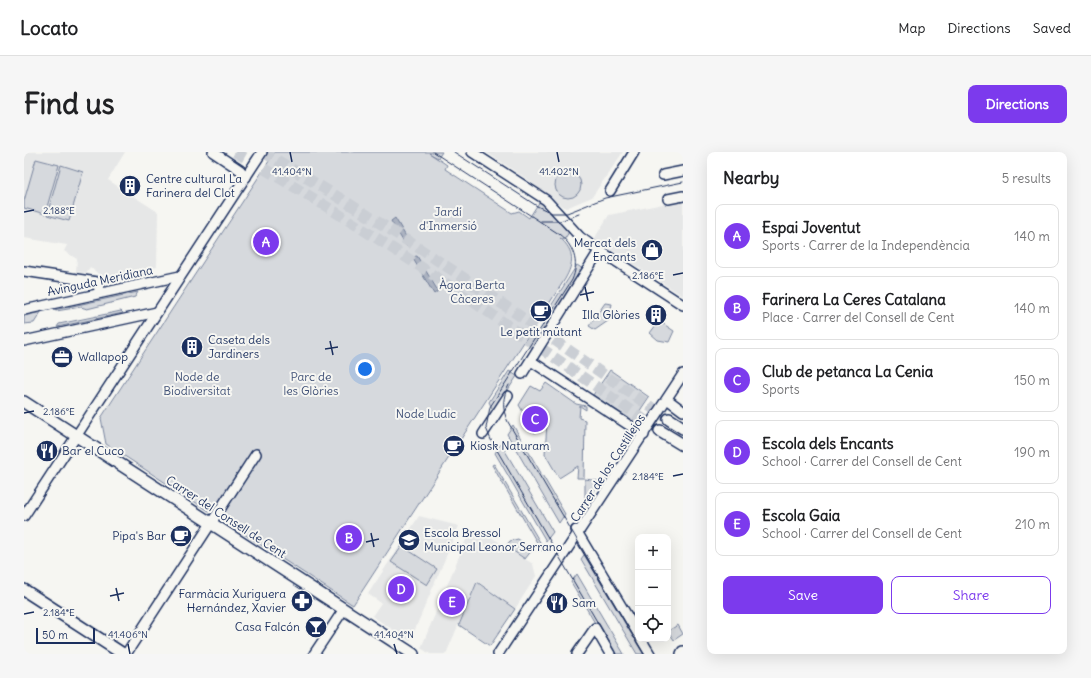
<!DOCTYPE html>
<html lang="en">
<head>
<meta charset="utf-8">
<style>
	:root { --surface:#fff; --page:#f6f6f6; --text:#202124; --muted:#757577; --line:#e0e0e0; --accent:#7c3aed }
	body { margin:0; font-family:Delius,sans-serif; background:var(--page); color:var(--text) }
	.controls { position:absolute; right:12px; bottom:12px; display:grid; overflow:hidden; border-radius:8px; box-shadow:0 4px 16px #0002 }
	.controls button { width:36px; height:36px; display:grid; place-items:center; padding:0; border:0; border-bottom:1px solid var(--line); background:var(--surface); color:var(--text); font:20px sans-serif }
	.scale { position:absolute; left:12px; bottom:10px; width:59px; box-sizing:border-box; padding-left:4px; border:2px solid #1b2f5e; border-top:0; font-size:11px; line-height:14px; white-space:nowrap; color:#1b2f5e; -webkit-text-stroke:3px #f6f6f2; paint-order:stroke }
	.you { position:absolute; left:341px; top:217px; width:14px; height:14px; margin:-10px; border:3px solid #fff; border-radius:50%; background:#1a73e8; box-shadow:0 0 0 6px #1a73e833 }
	.badge { display:grid; place-items:center; width:26px; height:26px; border-radius:50%; background:var(--accent); color:#fff; font-size:13px; font-weight:700 }
	.pin { position:absolute; translate:-50% -50%; border:2px solid #fff; box-shadow:0 1px 4px #0006 }
	.list { margin:0; padding:0; list-style:none }
	h2 { display:flex; justify-content:space-between; align-items:center; height:52px; margin:0; padding:0 16px; font-size:17px }
	h2 small { font-size:13px; font-weight:400; color:var(--muted) }
	.list li { display:grid; grid-template-columns:26px 1fr auto; gap:12px; align-items:center; box-sizing:border-box; height:64px; margin:0 8px 8px; padding:0 8px; border:1px solid var(--line); border-radius:8px }
	.list b { display:block; font-size:15px; white-space:nowrap }
	.list p { margin:0; font-size:13px; white-space:nowrap; color:var(--muted) }
	.list em { font-size:13px; font-style:normal; color:var(--muted) }
	.actions { display:flex; gap:8px; padding:12px 16px }
	.actions a { flex:1; padding:9px 0; border:1px solid var(--accent); border-radius:8px; text-align:center; font-size:14px; color:var(--accent) }
	.actions .main { background:var(--accent); color:#fff }
	.icon { flex:none; width:22px; height:22px; fill:none; stroke:currentColor; stroke-width:2; stroke-linecap:round; stroke-linejoin:round }
	.map { position:relative; flex:none; width:659px; height:502px; overflow:hidden; border-radius:8px }
	header { display:flex; align-items:center; gap:24px; box-sizing:border-box; height:56px; padding:0 20px; background:var(--surface); border-bottom:1px solid var(--line) }
	header strong { font-size:19px }
	nav { display:flex; gap:22px; margin-inline-start:auto; font-size:14px }
	.intro { display:flex; align-items:center; justify-content:space-between; box-sizing:border-box; height:96px; padding:0 24px }
	h1 { margin:0; font-size:28px }
	.button { padding:10px 18px; border-radius:8px; background:var(--accent); color:#fff; font-size:14px; font-weight:700 }
	main { display:flex; gap:24px; padding:0 24px }
	aside { flex:1; background:var(--surface); border-radius:8px; box-shadow:0 4px 16px #0002 }
	.map>svg:first-child { display:block }
	.built { fill:#e6e7e7 }
	.green { fill:#d6d9dd; stroke:#78849e }
	.water { fill:#abb2c0; stroke:#717e99 }
	.lines { fill:none; stroke-linecap:round; stroke-linejoin:round }
	.major-tunnel { stroke:#caced4; stroke-width:11; stroke-dasharray:11 5.5; stroke-linecap:butt }
	.minor-casing { stroke:#1b2f5e; stroke-width:12 }
	.major-casing { stroke:#1b2f5e; stroke-width:14 }
	.minor { stroke:#f6f6f2; stroke-width:9 }
	.major { stroke:#f6f6f2; stroke-width:11 }
	.tram { stroke:#1b2f5e; stroke-width:1 }
	.ticks { fill:none; stroke:#1b2f5e; stroke-width:1.5 }
	.labels { text-anchor:middle; stroke-width:4; stroke-linejoin:round; paint-order:stroke }
	.poi-label { font-size:12px; fill:#1b2f5e; stroke:#f6f6f2; text-anchor:start }
	.park-label { font-size:12px; fill:#405177; stroke:#f6f6f2 }
	.street-label { font-size:12px; fill:#1b2f5e; stroke:#f6f6f2 }
	.ticks-label { font-size:10px; text-anchor:middle; fill:#1b2f5e; stroke:#f6f6f2; stroke-width:4; stroke-linejoin:round; paint-order:stroke }
</style>
</head>
<body>
<header>
<strong>Locato</strong>
<nav><a>Map</a><a>Directions</a><a>Saved</a></nav>
</header>
<div class="intro"><h1>Find us</h1><a class="button">Directions</a></div>
<main>
<div class="map">
<svg width="659" height="502" viewBox="0 0 659 502">
	<rect width="100%" height="100%" fill="#f6f6f2"/>
	<filter id="ink" filterUnits="userSpaceOnUse"><feTurbulence type="fractalNoise" baseFrequency=".025" numOctaves="2"/><feDisplacementMap in="SourceGraphic" scale="8" xChannelSelector="R" yChannelSelector="G"/><feConvolveMatrix kernelMatrix="1 2 1 2 8 2 1 2 1" color-interpolation-filters="sRGB"/></filter>
	<g filter="url(#ink)">
		<!-- built -->
		<g class="built">
			<polygon points="0,0 101,0 84,28 134,60 133,115 85,125 77,124 66,115 62,121 52,120 53,107 40,99 43,93 0,86"/>
			<polygon points="462,0 599,0 568,45 542,56 514,39 510,32"/>
			<polygon points="659,48 659,144 570,87 585,63"/>
			<polygon points="395,364 435,374 386,489 348,464 357,451 344,442"/>
			<polygon points="446,378 464,383 509,412 512,424 491,457 453,429 422,502 406,502 397,496"/>
		</g>
		<!-- green -->
		<g class="green">
			<path d="M251 0H418L414 6 405 1 423 13 421 17 488 61 495 59 505 66 516 49 545 80 540 88 536 86C551 99 550 111 541 127L329 453 82 292 77 266Z"/>
			<polygon points="12,7 35,13 21,62 0,56 0,49"/>
			<polygon points="37,13 59,20 45,69 23,63"/>
			<circle cx="544" cy="33" r="13"/>
			<polygon points="553,113 559,117 532,166 520,165"/>
			<polygon points="114,140 111,145 63,157 57,155 32,159 30,158"/>
			<polygon points="581,151 588,152 584,169 571,178 565,174"/>
			<polygon points="97,159 99,161 33,175 35,172"/>
			<polygon points="17,160 10,171 0,172 0,164"/>
			<polygon points="635,169 650,179 645,190 634,188 626,181"/>
			<polygon points="586,218 625,245 609,269 569,243"/>
			<polygon points="485,219 493,224 470,260 465,250"/>
			<polygon points="522,231 552,252 562,254 562,258 556,254 555,266 561,268 560,326 553,326 554,314 535,326 521,302 523,270 520,268 511,281 495,253 507,234 516,239"/>
			<polygon points="489,273 541,362 535,371 483,282"/>
			<polygon points="477,292 529,380 522,389 471,301"/>
			<polygon points="470,312 520,397 518,399 468,313"/>
			<polygon points="561,327 575,329 561,353"/>
			<polygon points="494,387 508,398 501,407 482,394 486,389"/>
			<polygon points="378,394 413,417 403,433 367,410"/>
			<polygon points="563,399 623,502 613,502 557,407"/>
			<polygon points="553,422 600,502 589,502 547,430"/>
			<polygon points="453,430 491,457 466,494 435,473"/>
			<polygon points="654,473 659,482 650,488 644,479"/>
		</g>
		<!-- water -->
		<g class="water">
			<polygon points="371,66 387,93 382,94 367,69"/>
			<polygon points="393,104 414,139 410,142 388,105"/>
		</g>
		<g class="lines">
			<!-- major-tunnel -->
			<g class="major-tunnel">
				<path d="M211 0C358 84 497 182 636 279"/>
				<path d="M239 0C318 46 395 95 471 147 529 186 586 228 645 267"/>
			</g>
			<!-- minor casing -->
			<g class="minor-casing">
				<g id="minor">
					<polyline points="189,0 216,18 222,25"/>
					<polyline points="448,0 522,48 556,85 567,93 659,153"/>
					<polyline points="639,23 659,19"/>
					<polyline points="586,39 610,0"/>
					<polyline points="644,47 659,44"/>
					<polyline points="0,119 73,130 76,141"/>
					<polyline points="0,158 156,124"/>
					<polyline points="0,189 133,160"/>
					<polyline points="507,209 620,283"/>
					<polyline points="498,222 575,99"/>
					<polyline points="643,247 659,259"/>
					<polyline points="459,282 484,244"/>
					<polyline points="0,364 238,0"/>
					<polyline points="552,378 614,482"/>
					<polyline points="617,487 626,502"/>
					<polyline points="102,502 232,302"/>
					<polyline points="290,502 320,457"/>
					<polyline points="474,502 659,222"/>
					<polyline points="553,502 571,476 586,502"/>
				</g>
			</g>
			<!-- major casing -->
			<g class="major-casing">
				<g id="major">
					<polyline points="0,250 389,502"/>
					<polyline points="645,267 659,276"/>
					<polyline points="636,279 659,293"/>
					<polyline points="0,438 99,502"/>
					<polyline points="658,502 659,500"/>
				</g>
			</g>
			<!-- minor -->
			<use href="#minor" class="minor"/>
			<!-- major -->
			<use href="#major" class="major"/>
			<!-- tram -->
			<g class="tram">
				<path d="M409 0 535 82C549 93 556 110 548 128L466 255 462 276 467 288 592 502"/>
				<polyline points="430,0 513,54 528,61 543,61 581,46 659,30"/>
				<polyline points="517,69 536,69 555,62"/>
				<path d="M485 233C478 245 478 258 484 270L620 502"/>
			</g>
		</g>
	</g>
	<!-- ticks -->
	<path class="ticks" d="M266 0 268 10M533 0 535 10M0 60 10 58M649 123 659 121M561 135 564 149M556 143 570 140M306 189 309 203M301 197 314 195M0 261 10 259M649 324 659 322M347 381 350 395M342 390 355 387M92 436 95 449M86 444 100 441M0 462 10 460M104 492 106 502M370 492 373 502"/>
	<!-- icons -->
	<defs>
		<g id="building-disc" transform="scale(1.15)"><circle r="9.5" fill="#1b2f5e" stroke="#f6f6f2"/><path d="M-4-6H4V6H1V3H-1V6H-4ZM-2.5-4.3h1.7v1.8h-1.7ZM.8-4.3h1.7v1.8H.8ZM-2.5-1h1.7V.8h-1.7ZM.8-1h1.7V.8H.8Z" fill="#fff"/></g>
		<g id="shop-disc" transform="scale(1.15)"><circle r="9.5" fill="#1b2f5e" stroke="#f6f6f2"/><path d="M-5-2.5h2.3a2.7 3.5 0 0 1 5.4 0H5L5.5 6h-11ZM-1.5-2.5h3a1.5 2.3 0 0 0-3 0Z" fill="#fff"/></g>
		<g id="cafe-disc" transform="scale(1.15)"><circle r="9.5" fill="#1b2f5e" stroke="#f6f6f2"/><path d="M-5.5-4.5H6V0H3Q3 3.5 0 3.5H-2.5Q-5.5 3.5-5.5 0ZM3-3.2v2h1.7v-2ZM-6 4.5H4V6H-6Z" fill="#fff"/></g>
		<g id="office-disc" transform="scale(1.15)"><circle r="9.5" fill="#1b2f5e" stroke="#f6f6f2"/><path d="M-6-3h4V-5.5h4V-3h4V5H-6ZM-1-4.5V-3h2v-1.5ZM-6 0V1H6V0Z" fill="#fff"/></g>
		<g id="restaurant-disc" transform="scale(1.15)"><circle r="9.5" fill="#1b2f5e" stroke="#f6f6f2"/><path d="M-5-6h1v4h1v-4h1v4h1v-4h1v5L-1.5 .5V6h-2V.5L-5-1ZM5-6V6H3V1.5H1.5Q1.5-4 5-6Z" fill="#fff"/></g>
		<g id="school-disc" transform="scale(1.15)"><circle r="9.5" fill="#1b2f5e" stroke="#f6f6f2"/><path d="M0-5L7-2L0 1L-7-2ZM-4 1L0 2.5L4 1V4Q0 6-4 4Z" fill="#fff"/></g>
		<g id="pharmacy-disc" transform="scale(1.15)"><circle r="9.5" fill="#1b2f5e" stroke="#f6f6f2"/><path d="M-2-6h4v4h4v4h-4v4h-4v-4h-4v-4h4Z" fill="#fff"/></g>
		<g id="bar-disc" transform="scale(1.15)"><circle r="9.5" fill="#1b2f5e" stroke="#f6f6f2"/><path d="M-6-5H6L.8 .8V4.5H3.5V6h-7V4.5H-.8V.8Z" fill="#fff"/></g>
	</defs>
	<g fill-rule="evenodd">
		<use href="#building-disc" x="106" y="34"/>
		<use href="#shop-disc" x="628" y="98"/>
		<use href="#cafe-disc" x="517" y="159"/>
		<use href="#building-disc" x="632" y="163"/>
		<use href="#building-disc" x="168" y="195"/>
		<use href="#office-disc" x="38" y="205"/>
		<use href="#cafe-disc" x="430" y="294"/>
		<use href="#restaurant-disc" x="23" y="299"/>
		<use href="#cafe-disc" x="157" y="384"/>
		<use href="#school-disc" x="385" y="388"/>
		<use href="#pharmacy-disc" x="278" y="449"/>
		<use href="#restaurant-disc" x="533" y="451"/>
		<use href="#bar-disc" x="292" y="475"/>
	</g>
	<g class="labels">
		<!-- poi labels -->
		<g class="poi-label">
			<text x="122" y="31">Centre cultural La<tspan x="122" dy="14">Farinera del Clot</tspan></text>
			<text x="612" y="95" text-anchor="end">Mercat dels<tspan x="612" dy="14">Encants</tspan></text>
			<text x="616" y="167" text-anchor="end">Illa Glòries</text>
			<text x="517" y="184" text-anchor="middle">Le petit mütant</text>
			<text x="184" y="192">Caseta dels<tspan x="184" dy="14">Jardiners</tspan></text>
			<text x="54" y="209">Wallapop</text>
			<text x="446" y="298">Kiosk Naturam</text>
			<text x="38" y="303">Bar el Cuco</text>
			<text x="400" y="385">Escola Bressol<tspan x="400" dy="14">Municipal Leonor Serrano</tspan></text>
			<text x="142" y="388" text-anchor="end">Pipa's Bar</text>
			<text x="262" y="446" text-anchor="end">Farmàcia Xuriguera<tspan x="262" dy="14">Hernández, Xavier</tspan></text>
			<text x="548" y="455">Sam</text>
			<text x="276" y="479" text-anchor="end">Casa Falcón</text>
		</g>
		<!-- park labels -->
		<g class="park-label">
			<text x="424" y="64">Jardí<tspan x="424" dy="14">d'Inmersió</tspan></text>
			<text x="448" y="137">Àgora Berta<tspan x="448" dy="14">Càceres</tspan></text>
			<text x="173" y="229">Node de<tspan x="173" dy="14">Biodiversitat</tspan></text>
			<text x="287" y="229">Parc de<tspan x="287" dy="14">les Glòries</tspan></text>
			<text x="402" y="266">Node Ludic</text>
		</g>
		<!-- street labels -->
		<g class="street-label">
			<text transform="translate(76 129) rotate(-12)" y="4">Avinguda Meridiana</text>
			<text transform="translate(584 316) rotate(-57)" y="4">Carrer de los Castillejos</text>
			<text transform="translate(202 365) rotate(33)" y="4">Carrer del Consell de Cent</text>
		</g>
	</g>
	<g class="ticks-label">
		<text x="268" y="23">41.404°N</text>
		<text x="535" y="23">41.402°N</text>
		<text x="35" y="62">2.188°E</text>
		<text x="624" y="127">2.186°E</text>
		<text x="35" y="263">2.186°E</text>
		<text x="624" y="328">2.184°E</text>
		<text x="35" y="464">2.184°E</text>
		<text x="104" y="486">41.406°N</text>
		<text x="370" y="486">41.404°N</text>
	</g>
</svg>
<div class="controls">
<button>+</button>
<button>−</button>
<button><svg class="icon" aria-label="locate" viewBox="0 0 24 24"><circle cx="12" cy="12" r="6"/><path d="M12 2v4M12 18v4M2 12h4M18 12h4"/></svg></button>
</div>
<div class="scale">50 m</div>
<div class="you"></div>
<div class="pin badge" style="left:242px;top:90px">A</div>
<div class="pin badge" style="left:325px;top:386px">B</div>
<div class="pin badge" style="left:511px;top:267px">C</div>
<div class="pin badge" style="left:377px;top:437px">D</div>
<div class="pin badge" style="left:428px;top:450px">E</div>
</div>
<aside>
<h2>Nearby<small>5 results</small></h2>
<ul class="list">
<li><span class="badge">A</span><div><b>Espai Joventut</b><p>Sports · Carrer de la Independència</p></div><em>140 m</em></li>
<li><span class="badge">B</span><div><b>Farinera La Ceres Catalana</b><p>Place · Carrer del Consell de Cent</p></div><em>140 m</em></li>
<li><span class="badge">C</span><div><b>Club de petanca La Cenia</b><p>Sports</p></div><em>150 m</em></li>
<li><span class="badge">D</span><div><b>Escola dels Encants</b><p>School · Carrer del Consell de Cent</p></div><em>190 m</em></li>
<li><span class="badge">E</span><div><b>Escola Gaia</b><p>School · Carrer del Consell de Cent</p></div><em>210 m</em></li>
</ul>
<div class="actions"><a class="main">Save</a><a>Share</a></div>
</aside>
</main>
</body>
</html>
